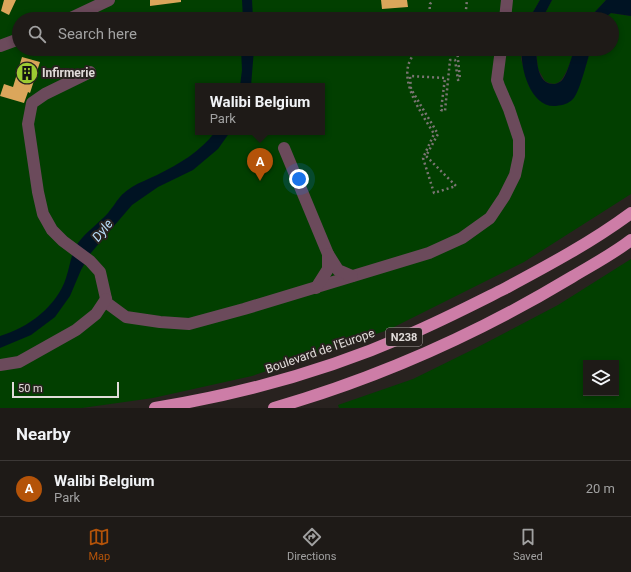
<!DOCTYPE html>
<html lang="en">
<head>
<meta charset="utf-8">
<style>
	:root { --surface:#1e1a17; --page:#262320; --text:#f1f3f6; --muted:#a1a1a1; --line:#3c3836; --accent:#b45309 }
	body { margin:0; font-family:Roboto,sans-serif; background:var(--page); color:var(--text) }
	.controls { position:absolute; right:12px; bottom:12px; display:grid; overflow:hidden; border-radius:0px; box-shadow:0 2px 6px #0003 }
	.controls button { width:36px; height:36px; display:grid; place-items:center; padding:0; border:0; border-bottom:1px solid var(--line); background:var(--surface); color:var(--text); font:20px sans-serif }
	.scale { position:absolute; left:12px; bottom:10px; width:107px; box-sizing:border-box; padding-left:4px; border:2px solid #e0dbd9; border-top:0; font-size:11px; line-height:14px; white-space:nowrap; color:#e0dbd9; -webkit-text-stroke:3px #28221f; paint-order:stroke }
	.you { position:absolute; left:299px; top:179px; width:14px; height:14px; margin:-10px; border:3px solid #fff; border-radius:50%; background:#1a73e8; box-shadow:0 0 0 6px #1a73e833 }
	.badge { display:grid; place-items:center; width:26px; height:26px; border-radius:50%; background:var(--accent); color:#fff; font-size:13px; font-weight:700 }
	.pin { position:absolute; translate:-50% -33px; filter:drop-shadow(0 1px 2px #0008) }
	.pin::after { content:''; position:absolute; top:21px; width:14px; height:12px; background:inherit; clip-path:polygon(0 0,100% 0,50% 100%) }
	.popup { position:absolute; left:195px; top:83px; width:130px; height:52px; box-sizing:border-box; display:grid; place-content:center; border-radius:0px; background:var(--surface); filter:drop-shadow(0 1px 3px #0005); font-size:13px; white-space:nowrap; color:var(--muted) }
	.popup b { font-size:15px; color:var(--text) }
	.popup::after { content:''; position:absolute; left:50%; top:100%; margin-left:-8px; border:8px solid transparent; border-top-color:var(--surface) }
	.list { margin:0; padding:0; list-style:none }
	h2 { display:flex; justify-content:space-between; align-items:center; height:52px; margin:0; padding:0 16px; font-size:17px }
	h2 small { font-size:13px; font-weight:400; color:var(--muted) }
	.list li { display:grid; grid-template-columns:26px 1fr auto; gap:12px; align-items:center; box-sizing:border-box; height:56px; padding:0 16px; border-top:1px solid var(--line) }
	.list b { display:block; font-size:15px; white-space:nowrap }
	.list p { margin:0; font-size:13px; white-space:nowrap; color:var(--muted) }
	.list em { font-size:13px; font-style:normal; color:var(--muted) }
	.icon { flex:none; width:22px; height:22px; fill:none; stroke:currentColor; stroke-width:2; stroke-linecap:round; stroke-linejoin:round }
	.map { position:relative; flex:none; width:631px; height:408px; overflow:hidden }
	.search { position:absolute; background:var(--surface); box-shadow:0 2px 6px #0003; left:12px; right:12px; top:12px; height:44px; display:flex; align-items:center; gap:10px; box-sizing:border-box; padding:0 14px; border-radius:22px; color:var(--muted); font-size:15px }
	.sheet { height:108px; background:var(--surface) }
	nav { display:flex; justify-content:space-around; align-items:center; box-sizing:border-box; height:56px; border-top:1px solid var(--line); background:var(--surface); font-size:11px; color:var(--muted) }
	nav a { display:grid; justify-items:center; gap:2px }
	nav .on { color:var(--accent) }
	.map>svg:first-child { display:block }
	.green { fill:#023f00; fill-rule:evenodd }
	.water { fill:#001323 }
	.building { fill:#dba65b }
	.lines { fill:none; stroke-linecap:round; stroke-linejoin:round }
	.path { stroke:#7b7573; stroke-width:2.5; stroke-dasharray:2 3; stroke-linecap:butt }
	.minor { stroke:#6b4a5b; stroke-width:12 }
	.highway { stroke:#cd7da7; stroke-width:12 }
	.labels { text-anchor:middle; stroke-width:4; stroke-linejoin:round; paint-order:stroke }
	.shield { fill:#28221f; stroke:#a9a4a1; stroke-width:1 }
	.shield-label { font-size:11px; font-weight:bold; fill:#e0dbd9 }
	.poi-label { font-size:12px; font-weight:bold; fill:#e0dbd9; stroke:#28221f; text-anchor:start }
	.street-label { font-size:12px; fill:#e0dbd9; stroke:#28221f }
	.water-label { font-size:13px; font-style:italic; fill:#b7ddfa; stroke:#28221f }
</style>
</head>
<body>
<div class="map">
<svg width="631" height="408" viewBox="0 0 631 408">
	<rect width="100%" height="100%" fill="#28221f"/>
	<!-- green -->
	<g class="green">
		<path d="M0 0H540L529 19H19V49H522L521 59 529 87 580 83 591 49H612V19H603L604 18 611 13 631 16V194L524 262 388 330 252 376 153 398 82 408H0ZM198 86H322V132H198Z"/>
		<polygon points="552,0 606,0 594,13 590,19 542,19"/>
		<path d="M536 49H575C572 57 565 81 557 83 553 85 549 83 545 81L538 69Z"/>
		<path d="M631 259V408H339L338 405 413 379 476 348 558 305ZM586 363H616V393H586Z"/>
	</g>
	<!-- water -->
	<g class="water">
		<polygon points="242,0 252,0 253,19 243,19"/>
		<polygon points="540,0 552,0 542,19 529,19"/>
		<polygon points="606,0 631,0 631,16 611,13 603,19 590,19 594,13"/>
		<polygon points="241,49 254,49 251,86 240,86 242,70"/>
		<path d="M522 49H536C537 61 537 86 555 84 558 83 561 82 563 79 568 72 571 57 575 49H591C587 60 580 92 573 99 568 104 563 105 556 106 531 108 520 69 522 49Z"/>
		<path d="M215 132H230L218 149 193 170 158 187 132 205 90 254 81 270 70 296 55 317 31 335 0 348V336C28 328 57 306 66 278 70 266 71 253 78 243 86 232 99 223 108 213 118 201 118 196 132 187 140 182 149 179 157 175 179 164 200 152 215 132Z"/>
	</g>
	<!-- building -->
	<g class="building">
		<polygon points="4,0 16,0 9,15 1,11"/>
		<polygon points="150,0 181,0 181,2 150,6"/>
		<polygon points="381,0 407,0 408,7 382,9"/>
		<polygon points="22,57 40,62 30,93 28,92 24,103 0,96 4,84 13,87"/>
	</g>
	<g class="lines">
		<!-- path -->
		<g class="path">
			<polyline points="429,19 430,4 433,0"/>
			<polyline points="465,19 467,0"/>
			<path d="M417 49C414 53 411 58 409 63 401 86 423 115 434 134L423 158 434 193 456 186 426 156 438 134 411 89 410 76 445 78 441 110 445 111 450 60H455L458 80 460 79 457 49"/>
		</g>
		<!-- minor -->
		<g class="minor">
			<polyline points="69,19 109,0"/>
			<polyline points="505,19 507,0"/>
			<polyline points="0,46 19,39"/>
			<polyline points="90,72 45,94 32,103 28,124 38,192 43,214 52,230 63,241 90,261 100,272 107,303 126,317 160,322 189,324 244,309 429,253 462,238 490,218 504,197 515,175 519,156 519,139 509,109 499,86 497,80 501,49"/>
			<polyline points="284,148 328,254 338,270 352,276"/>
			<polyline points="316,288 328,269 328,254"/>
			<polyline points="0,365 19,362 76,330 96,314 106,299"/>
		</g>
		<!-- highway -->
		<g class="highway">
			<path d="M155 408C242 394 328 370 408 335 441 321 472 305 504 289 547 266 592 242 631 213"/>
			<path d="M274 408C378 378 479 333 572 277 592 265 613 254 631 240"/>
		</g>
	</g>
	<!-- icons -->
	<defs>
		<g id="building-disc" transform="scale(1.15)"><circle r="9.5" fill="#9cca32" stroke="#28221f"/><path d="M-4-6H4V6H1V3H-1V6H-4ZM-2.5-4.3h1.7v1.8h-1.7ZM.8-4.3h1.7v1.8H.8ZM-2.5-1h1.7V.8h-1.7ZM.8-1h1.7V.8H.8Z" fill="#111"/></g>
	</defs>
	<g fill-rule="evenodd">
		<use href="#building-disc" x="27" y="73"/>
	</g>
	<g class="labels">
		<!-- shield labels -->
		<rect class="shield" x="386" y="328" width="36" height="18" rx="3"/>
		<g class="shield-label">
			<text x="404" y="341">N238</text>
		</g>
		<!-- poi labels -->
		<g class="poi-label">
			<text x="42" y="77">Infirmerie</text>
		</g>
		<!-- street labels -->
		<g class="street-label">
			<text transform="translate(320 351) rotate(-19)" y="4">Boulevard de l'Europe</text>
		</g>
		<!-- water labels -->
		<g class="water-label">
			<text transform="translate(102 230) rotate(-51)" y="5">Dyle</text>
		</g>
	</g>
</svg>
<div class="controls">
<button><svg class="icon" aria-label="layers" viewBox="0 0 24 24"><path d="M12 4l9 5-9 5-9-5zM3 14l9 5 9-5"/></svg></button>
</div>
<div class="scale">50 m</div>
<div class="you"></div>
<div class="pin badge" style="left:260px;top:181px">A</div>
<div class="popup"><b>Walibi Belgium</b>Park</div>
<div class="search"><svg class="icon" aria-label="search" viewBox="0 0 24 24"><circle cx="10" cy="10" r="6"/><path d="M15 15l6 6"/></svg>Search here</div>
</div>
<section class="sheet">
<h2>Nearby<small></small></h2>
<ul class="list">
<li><span class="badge">A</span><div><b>Walibi Belgium</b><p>Park</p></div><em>20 m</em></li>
</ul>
</section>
<nav>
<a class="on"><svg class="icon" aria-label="map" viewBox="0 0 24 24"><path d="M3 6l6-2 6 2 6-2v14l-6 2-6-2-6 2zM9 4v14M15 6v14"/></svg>Map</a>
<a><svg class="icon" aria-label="directions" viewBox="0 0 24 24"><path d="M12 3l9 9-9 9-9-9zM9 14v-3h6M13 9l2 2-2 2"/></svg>Directions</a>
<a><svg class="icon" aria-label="saved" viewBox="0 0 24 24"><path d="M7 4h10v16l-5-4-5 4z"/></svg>Saved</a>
</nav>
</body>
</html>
